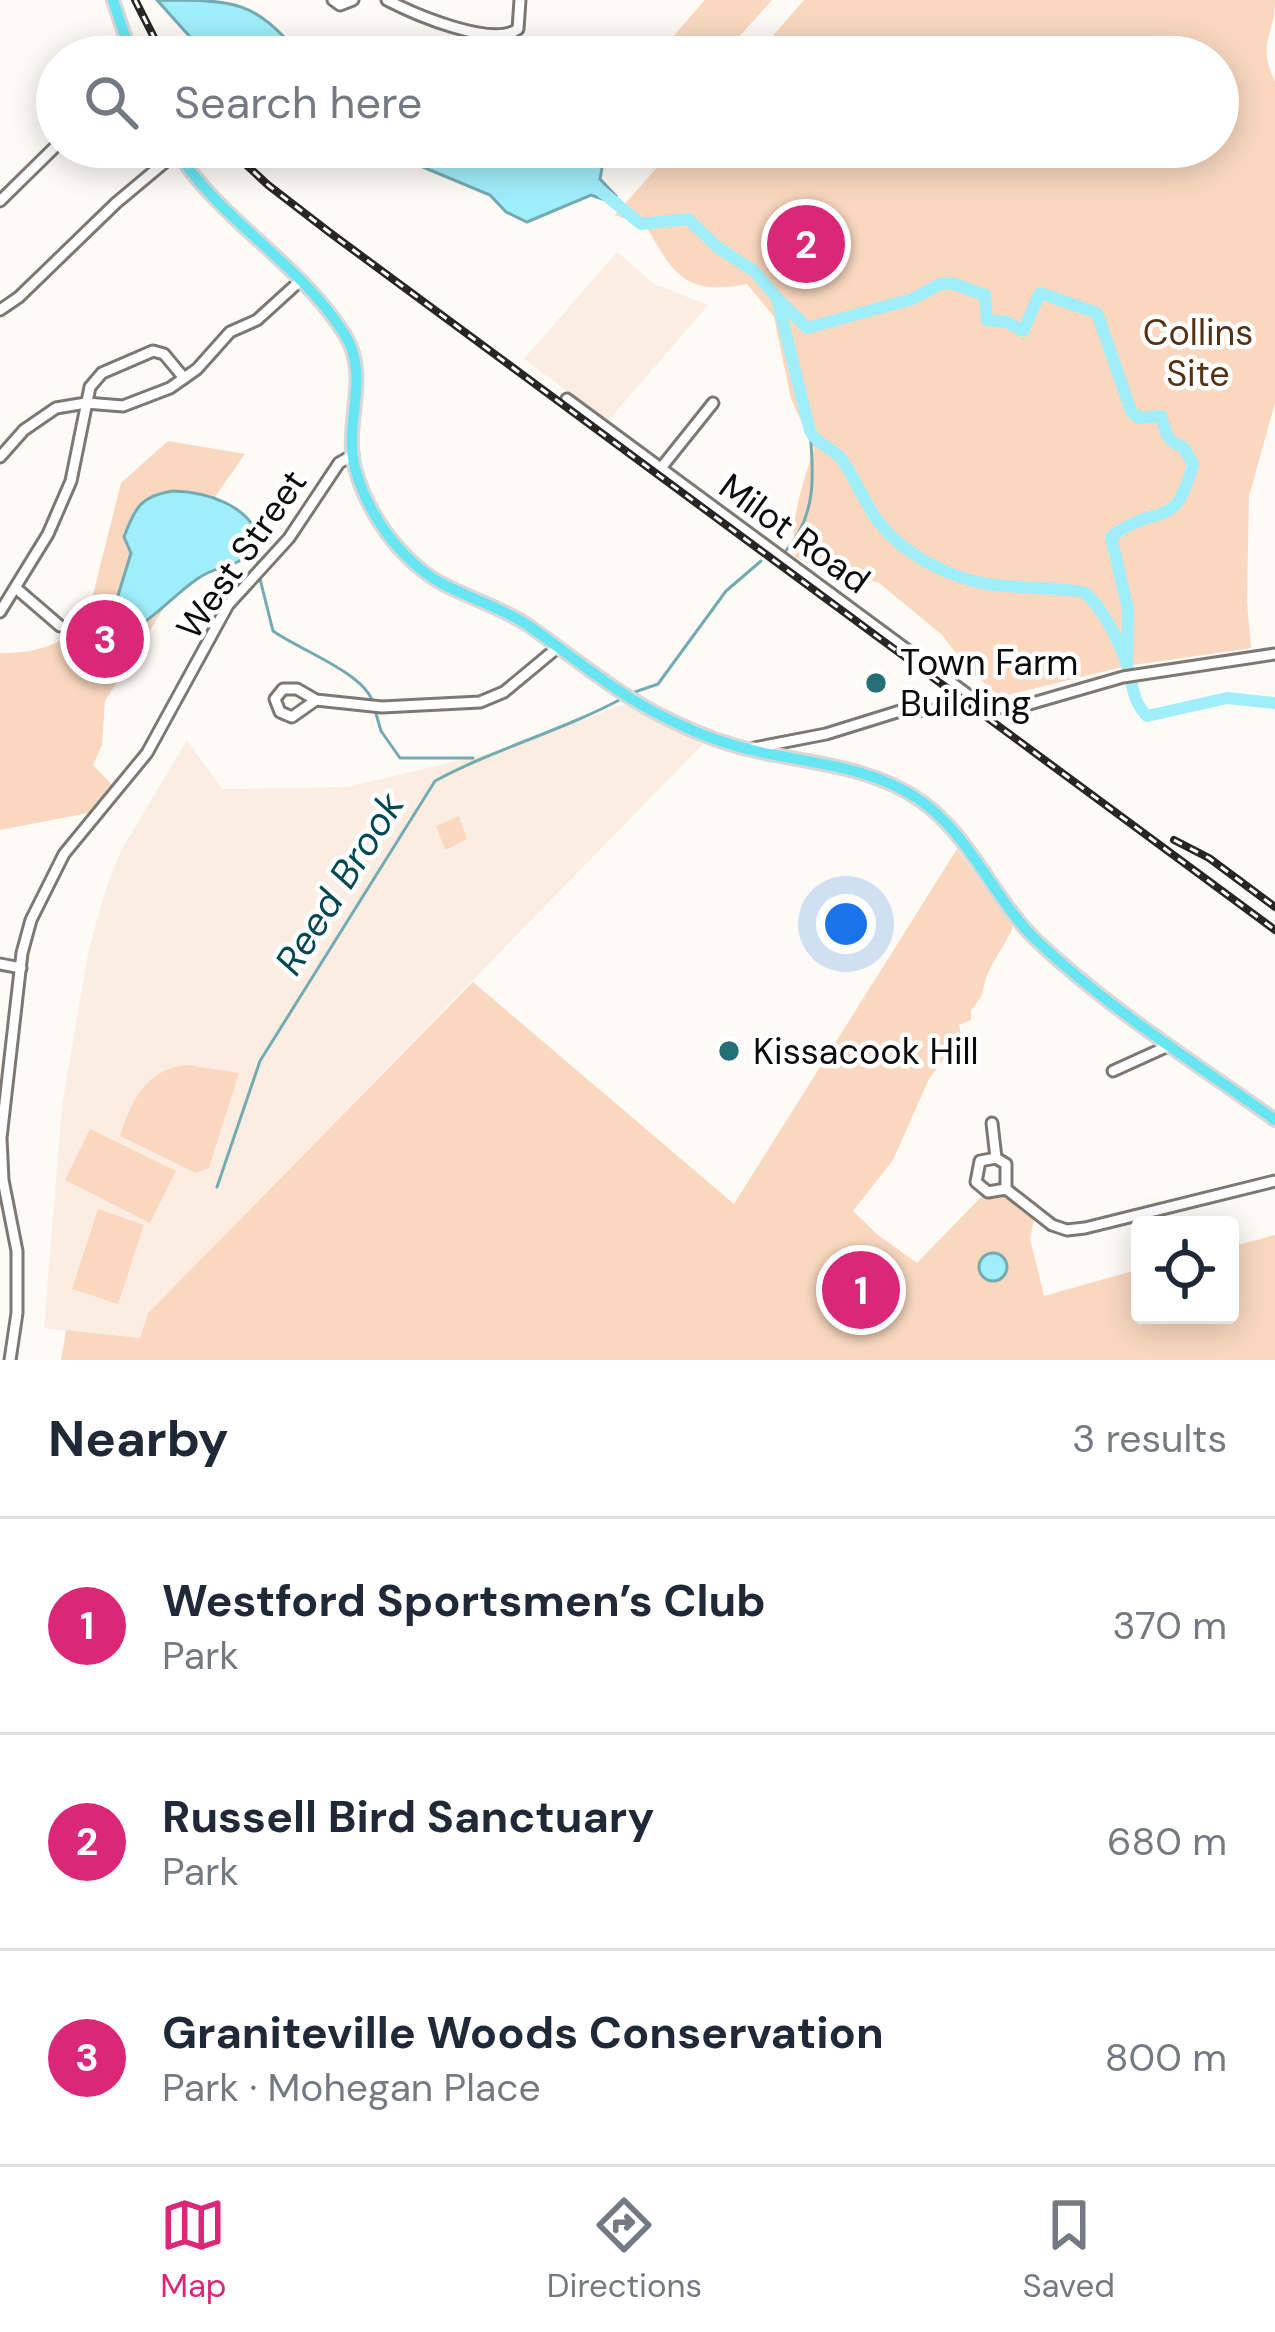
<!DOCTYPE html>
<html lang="en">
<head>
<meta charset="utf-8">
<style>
	:root { --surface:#fff; --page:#f2f2f3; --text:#1f2937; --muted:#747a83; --line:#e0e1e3; --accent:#db2777 }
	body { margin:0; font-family:"DM Sans",sans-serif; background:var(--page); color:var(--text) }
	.controls { position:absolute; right:36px; bottom:36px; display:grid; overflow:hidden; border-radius:12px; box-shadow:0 6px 30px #0003 }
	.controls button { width:108px; height:108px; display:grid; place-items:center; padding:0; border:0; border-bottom:3px solid var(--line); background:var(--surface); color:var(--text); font:60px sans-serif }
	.you { position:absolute; left:846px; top:924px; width:42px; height:42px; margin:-30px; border:9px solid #fff; border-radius:50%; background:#1a73e8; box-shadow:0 0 0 18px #1a73e833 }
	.badge { display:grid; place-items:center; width:78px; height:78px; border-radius:50%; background:var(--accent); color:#fff; font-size:39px; font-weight:700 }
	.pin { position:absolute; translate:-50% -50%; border:6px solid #fff; box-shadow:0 3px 12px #0006 }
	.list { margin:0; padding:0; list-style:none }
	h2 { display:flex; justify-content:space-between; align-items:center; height:156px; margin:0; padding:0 48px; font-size:51px }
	h2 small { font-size:39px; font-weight:400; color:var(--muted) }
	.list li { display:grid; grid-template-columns:78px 1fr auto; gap:36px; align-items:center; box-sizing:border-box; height:216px; padding:0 48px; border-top:3px solid var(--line) }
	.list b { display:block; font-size:45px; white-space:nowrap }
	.list p { margin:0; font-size:39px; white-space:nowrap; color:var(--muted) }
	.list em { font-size:39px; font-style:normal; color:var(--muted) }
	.icon { flex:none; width:66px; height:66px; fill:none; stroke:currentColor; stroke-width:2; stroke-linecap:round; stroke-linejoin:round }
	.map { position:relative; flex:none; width:1275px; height:1360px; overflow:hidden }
	.search { position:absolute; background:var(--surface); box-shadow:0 6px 30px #0003; left:36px; right:36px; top:36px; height:132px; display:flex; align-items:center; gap:30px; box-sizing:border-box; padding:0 42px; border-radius:66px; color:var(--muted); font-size:45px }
	.sheet { height:804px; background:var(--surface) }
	nav { display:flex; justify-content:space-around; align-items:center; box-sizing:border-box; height:168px; border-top:3px solid var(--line); background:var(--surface); font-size:33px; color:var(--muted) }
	nav a { display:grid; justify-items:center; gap:6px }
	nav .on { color:var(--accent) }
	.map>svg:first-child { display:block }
	.built { fill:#fcede2 }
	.green { fill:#f9d8bf }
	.water { fill:#a0eefa; stroke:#74aab2; stroke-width:3 }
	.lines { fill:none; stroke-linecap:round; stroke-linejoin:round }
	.stream { stroke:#74aab2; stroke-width:3 }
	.river { stroke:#a0eefa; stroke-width:12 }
	.minor-casing { stroke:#7e7772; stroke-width:15 }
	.major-casing { stroke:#d8d8d8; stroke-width:16 }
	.minor { stroke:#fff; stroke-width:9 }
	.major { stroke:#66e5f3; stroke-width:10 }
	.rail-casing { stroke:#282624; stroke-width:8 }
	.rail { stroke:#fff; stroke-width:3; stroke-dasharray:9; stroke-linecap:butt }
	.poi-dot { fill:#266f79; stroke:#fff; stroke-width:4.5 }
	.labels { text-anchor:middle; stroke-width:9; stroke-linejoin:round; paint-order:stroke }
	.park-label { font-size:36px; fill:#543216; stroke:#fff }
	.street-label { font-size:36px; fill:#0e0c0a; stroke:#fff }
	.poi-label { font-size:36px; fill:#0e0c0a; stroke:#fff; text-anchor:start }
	.water-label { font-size:39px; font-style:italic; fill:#004851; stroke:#fff }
</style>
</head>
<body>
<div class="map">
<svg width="1275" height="1360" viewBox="0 0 1275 1360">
	<rect width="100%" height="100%" fill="#fefaf6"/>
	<!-- built -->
	<g class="built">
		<polygon points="617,252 654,284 708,305 608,421 524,359"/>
		<polygon points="625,704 705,742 148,1313 140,1338 44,1328 62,1106 89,948 108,882 122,849 187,740 222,789 347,787 507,749"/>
	</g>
	<!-- green -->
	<g class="green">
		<polygon points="705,0 772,0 721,57 655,57"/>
		<path d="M804 0H1275C1275 37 1256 41 1275 82V403L1249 496 1247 602 1251 648 1126 666 1000 697 967 668 942 635 878 582 832 575 795 557C789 522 803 482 814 449L791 399 774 317 747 284C679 297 673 270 641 218L628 220 615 215 675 147H1218V57H754Z"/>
		<path d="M168 441 245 454 205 511 277 530 191 565 105 701 102 745 93 765 118 791 99 811 0 830V653C34 654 66 645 87 618L121 483Z"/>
		<polygon points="459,816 467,839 445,850 436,826"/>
		<path d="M957 849 1013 927C1006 943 995 958 988 973 980 991 988 991 971 1010V1020L959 1025 961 1035 929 1079 893 1160 853 1211 878 1235 917 1263 983 1195 1009 1198 1034 1220 1030 1238 1044 1296 1140 1269V1315H1230V1247L1275 1235V1360H61L66 1330 140 1338 148 1313 473 982 734 1204Z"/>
		<path d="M187 1065 239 1073 209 1168 196 1173 120 1136C131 1101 146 1069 187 1065Z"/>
		<polygon points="90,1129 176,1171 150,1223 65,1180"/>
		<polygon points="98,1209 144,1225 118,1304 72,1289"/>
	</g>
	<!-- water -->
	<g class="water">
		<path d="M157 0C237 0 254 0 302 57H208Z"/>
		<polygon points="375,147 488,147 498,159 534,147 648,147 637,162 604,157 600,179 616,196 611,202 591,195 527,222 506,212 490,195"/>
		<path d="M173 491C207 492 251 505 260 542 236 573 223 561 197 579 173 596 155 617 130 632L109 625 131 553 124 537C135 507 141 496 173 491Z"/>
		<circle cx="993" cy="1267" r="14"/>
	</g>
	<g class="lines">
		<!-- stream -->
		<g class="stream">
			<polyline points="255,549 258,565"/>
			<path d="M784 553C817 517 814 475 810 431"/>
			<path d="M259 575 273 631C300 650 361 672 372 700"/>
			<polyline points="632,693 658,684 726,591 761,561"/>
			<polyline points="375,710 381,731 400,758 473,758"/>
			<path d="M217 1187 260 1061 435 781C496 748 562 731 623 698"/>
		</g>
		<!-- river -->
		<g class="river">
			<path d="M602 192 641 224 688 219 717 247 754 271 777 298 810 431C818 446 833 447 843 461 855 479 863 499 875 517 900 553 951 580 994 585 1009 587 1080 589 1085 593 1103 608 1120 643 1127 665 1133 684 1132 701 1147 716L1227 698 1275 703"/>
			<path d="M777 298 807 328 912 299 940 284 951 283 985 295 987 320 1007 322 1023 331 1040 293 1097 313 1131 411 1138 418 1161 416C1165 431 1167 442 1183 447L1193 464C1174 535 1159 500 1111 537L1128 609 1127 662"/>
		</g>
		<!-- minor casing -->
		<g class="minor-casing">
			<g id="minor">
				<polyline points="333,0 340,5 353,0"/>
				<path d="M387 0C414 14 492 48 518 29L520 0"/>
				<polyline points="0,201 57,145"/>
				<polyline points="0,310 19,297 116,203 177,152"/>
				<polyline points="567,399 990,711"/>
				<polyline points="0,457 24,430 56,408 86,403 123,406 170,388 197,369 230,332 257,320 301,280"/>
				<polyline points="661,468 713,403"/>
				<polyline points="17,589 60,626"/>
				<polyline points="0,612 48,534 71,481 90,387 102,373 153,351 164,354 184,378"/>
				<polyline points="316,700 297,689 283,689 275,699 280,712 292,717 316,700 382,707 480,702 504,692 557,648"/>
				<polyline points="754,748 826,734 900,711 1019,707 1123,677 1275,654"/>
				<polyline points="0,964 21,968"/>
				<polyline points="1113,1071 1166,1047"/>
				<polyline points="992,1123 996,1158 980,1161 976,1182 988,1192 1006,1189 1052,1225 1067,1230 1085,1228 1275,1181"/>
				<polyline points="996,1158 1006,1164 1006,1189"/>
				<polyline points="10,1360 17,1313 17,1251 3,1180 1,1138 22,953 31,920 64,854 147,753 228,605 289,538 339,463 353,455"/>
			</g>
		</g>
		<!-- major casing -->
		<g class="major-casing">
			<g id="major">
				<polyline points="113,0 132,57"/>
				<path d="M174 147C218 220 300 262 345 335 371 377 343 423 355 468 367 513 399 558 439 582 468 598 501 607 529 626 576 659 619 696 672 721 704 737 740 749 775 755 826 765 877 770 921 801 970 835 993 898 1036 940 1109 1009 1194 1062 1275 1120"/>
			</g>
		</g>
		<!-- minor -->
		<use href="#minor" class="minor"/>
		<!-- major -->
		<use href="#major" class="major"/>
		<!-- rail casing -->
		<g class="rail-casing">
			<g id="rail">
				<polyline points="135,0 164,57"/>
				<polyline points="227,147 268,185 329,232 1275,930"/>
				<polyline points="1174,840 1209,858 1275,907"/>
			</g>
		</g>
		<!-- rail -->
		<use href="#rail" class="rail"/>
	</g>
	<!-- markers -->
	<g class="poi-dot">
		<circle cx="876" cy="683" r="12"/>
		<circle cx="729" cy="1051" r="12"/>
	</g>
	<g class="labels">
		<!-- park labels -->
		<g class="park-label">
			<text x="1198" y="345">Collins<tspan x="1198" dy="41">Site</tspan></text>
		</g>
		<!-- street labels -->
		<g class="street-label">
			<text transform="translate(795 533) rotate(36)" y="13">Milot Road</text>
			<text transform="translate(241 554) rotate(-55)" y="13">West Street</text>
		</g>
		<!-- poi labels -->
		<g class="poi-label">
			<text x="900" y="675">Town Farm<tspan x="900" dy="41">Building</tspan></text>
			<text x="753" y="1064">Kissacook Hill</text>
		</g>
		<!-- water labels -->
		<g class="water-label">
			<text transform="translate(339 883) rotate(-58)" y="14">Reed Brook</text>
		</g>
	</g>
</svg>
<div class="controls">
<button><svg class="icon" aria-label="locate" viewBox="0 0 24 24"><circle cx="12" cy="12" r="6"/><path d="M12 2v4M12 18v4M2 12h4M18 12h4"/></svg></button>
</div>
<div class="you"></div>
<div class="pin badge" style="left:861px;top:1290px">1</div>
<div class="pin badge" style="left:806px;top:244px">2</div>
<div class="pin badge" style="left:105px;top:639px">3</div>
<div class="search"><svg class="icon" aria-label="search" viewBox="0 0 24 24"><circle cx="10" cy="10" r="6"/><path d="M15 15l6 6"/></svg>Search here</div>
</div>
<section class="sheet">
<h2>Nearby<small>3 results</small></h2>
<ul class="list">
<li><span class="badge">1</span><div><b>Westford Sportsmen’s Club</b><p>Park</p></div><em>370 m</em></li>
<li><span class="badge">2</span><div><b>Russell Bird Sanctuary</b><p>Park</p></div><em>680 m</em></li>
<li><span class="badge">3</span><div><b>Graniteville Woods Conservation</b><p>Park · Mohegan Place</p></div><em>800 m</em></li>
</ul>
</section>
<nav>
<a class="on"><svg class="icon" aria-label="map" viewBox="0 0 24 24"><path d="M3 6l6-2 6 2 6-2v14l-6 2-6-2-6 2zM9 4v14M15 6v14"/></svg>Map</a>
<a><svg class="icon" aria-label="directions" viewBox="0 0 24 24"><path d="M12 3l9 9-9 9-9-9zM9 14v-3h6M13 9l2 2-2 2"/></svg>Directions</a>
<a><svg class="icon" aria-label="saved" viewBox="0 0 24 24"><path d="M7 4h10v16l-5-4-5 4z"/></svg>Saved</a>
</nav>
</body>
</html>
